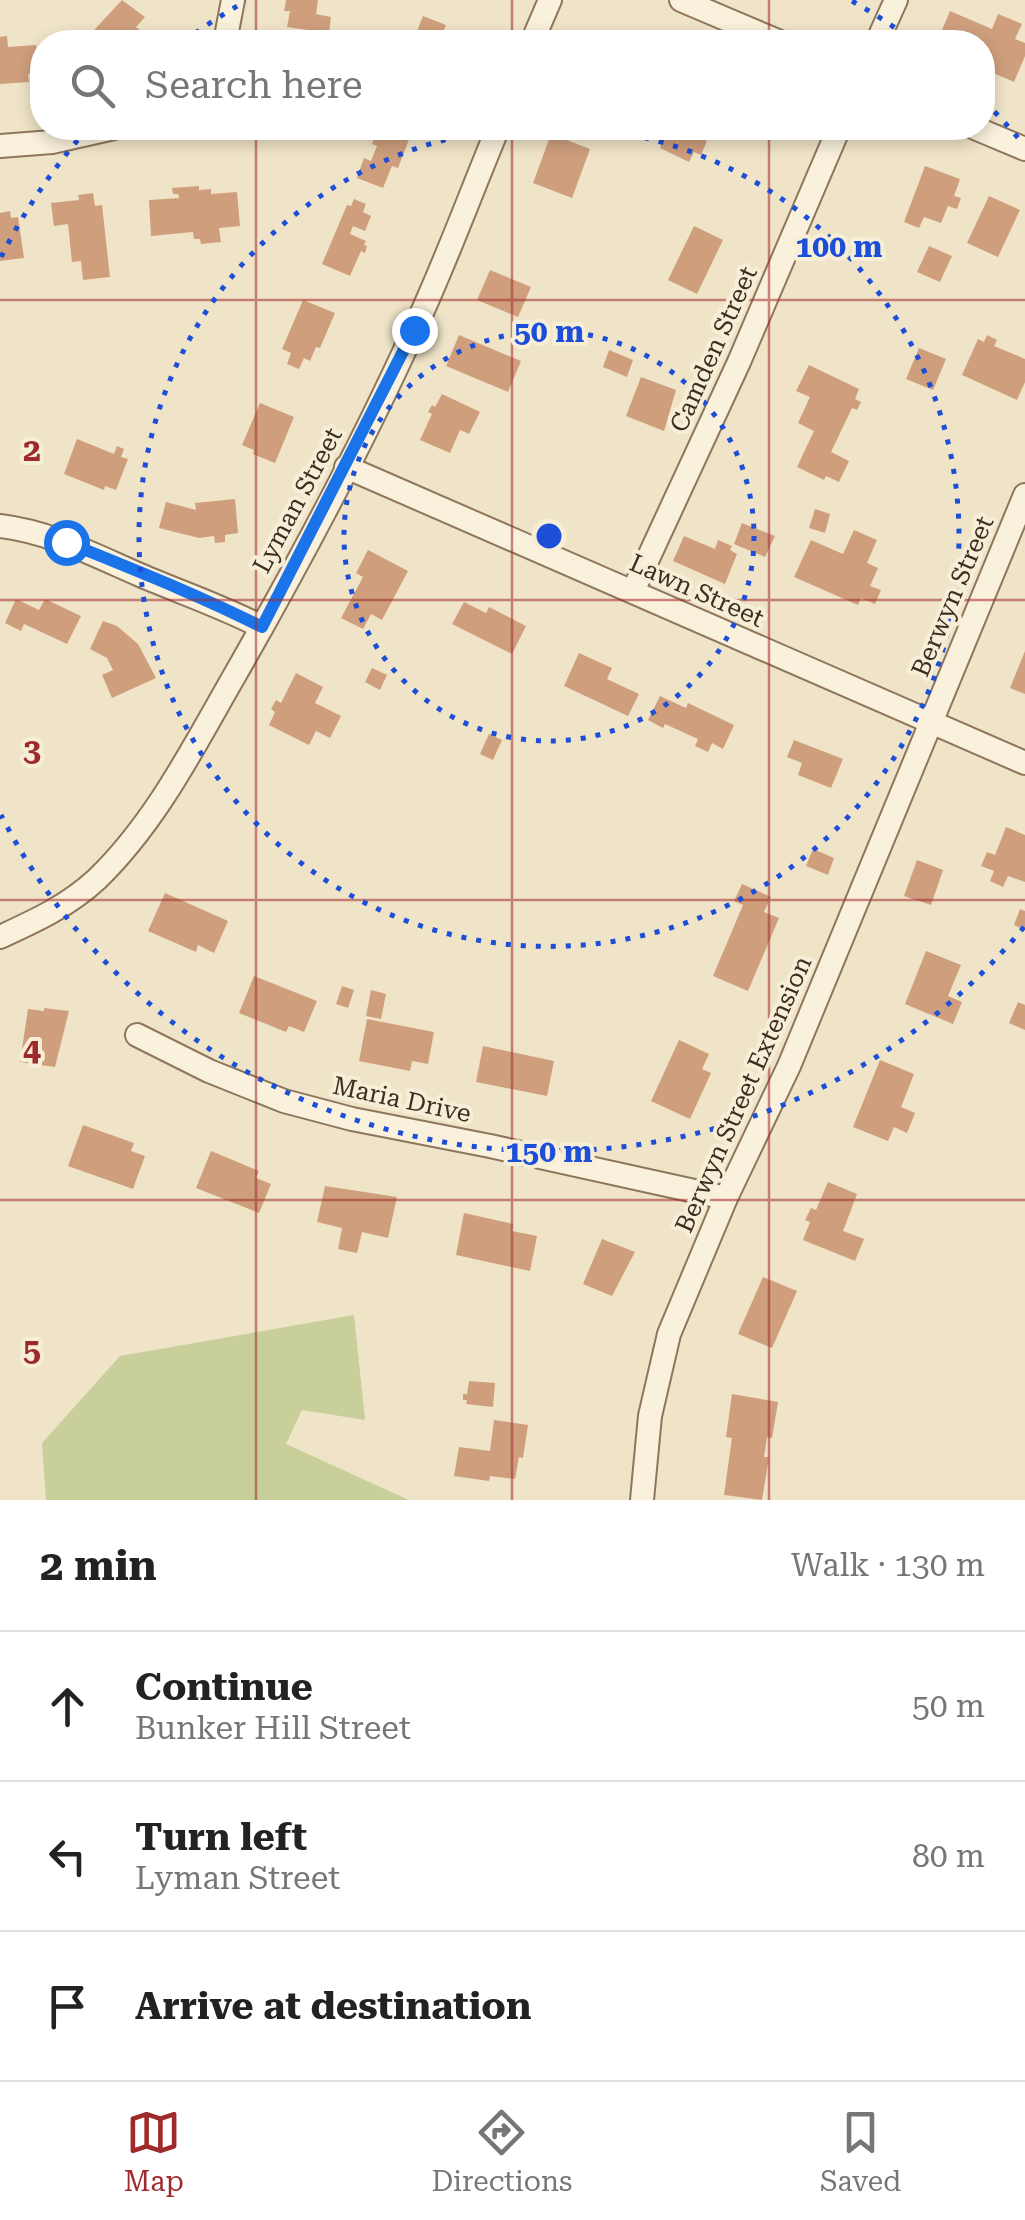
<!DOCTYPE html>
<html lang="en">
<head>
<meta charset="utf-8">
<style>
	:root { --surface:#fff; --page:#f2f2f2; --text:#222; --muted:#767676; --line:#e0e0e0; --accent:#9e2a2b }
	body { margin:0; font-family:"Roboto Serif",serif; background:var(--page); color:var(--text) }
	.stop { position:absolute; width:30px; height:30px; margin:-22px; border:8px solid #1a73e8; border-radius:50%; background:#fff }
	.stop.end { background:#1a73e8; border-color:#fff; box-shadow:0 2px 10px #0008 }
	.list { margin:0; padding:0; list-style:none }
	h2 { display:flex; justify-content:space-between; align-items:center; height:130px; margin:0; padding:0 40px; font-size:42px }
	h2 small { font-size:32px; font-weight:400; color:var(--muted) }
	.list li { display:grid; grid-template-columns:65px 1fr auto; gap:30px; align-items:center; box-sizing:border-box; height:150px; padding:0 40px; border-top:2px solid var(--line) }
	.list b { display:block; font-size:38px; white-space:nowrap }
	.list p { margin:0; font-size:32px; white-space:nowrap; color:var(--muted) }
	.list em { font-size:32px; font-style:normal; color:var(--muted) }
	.icon { flex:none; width:55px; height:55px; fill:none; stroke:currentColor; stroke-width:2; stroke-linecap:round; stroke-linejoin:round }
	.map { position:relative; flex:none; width:1025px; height:1500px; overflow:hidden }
	.search { position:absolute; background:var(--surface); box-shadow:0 5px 15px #0003; left:30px; right:30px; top:30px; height:110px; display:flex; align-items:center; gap:25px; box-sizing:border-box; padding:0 35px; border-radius:40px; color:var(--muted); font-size:38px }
	.sheet { height:580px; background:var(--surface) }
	nav { display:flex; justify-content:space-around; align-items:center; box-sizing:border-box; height:140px; border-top:2px solid var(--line); background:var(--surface); font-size:28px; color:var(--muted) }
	nav a { display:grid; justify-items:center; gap:5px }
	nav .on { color:var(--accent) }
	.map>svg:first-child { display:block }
	.green { fill:#c9cf9b }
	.building { fill:#cf9f7d }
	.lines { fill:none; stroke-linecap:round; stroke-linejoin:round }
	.street-casing { stroke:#8d765c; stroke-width:26 }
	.street { stroke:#faf1dc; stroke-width:22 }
	.route { stroke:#1a73e8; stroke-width:12 }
	.grid { fill:none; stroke:#9e2a2b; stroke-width:2.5; stroke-opacity:0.55 }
	.ring { fill:none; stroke:#1d4ed8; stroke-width:5; stroke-dasharray:5 10 }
	.labels { text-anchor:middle; stroke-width:8; stroke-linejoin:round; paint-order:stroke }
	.street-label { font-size:25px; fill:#3d2e20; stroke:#f7eed8 }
	.grid-label { font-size:32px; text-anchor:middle; font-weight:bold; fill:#9e2a2b; stroke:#f7eed8; stroke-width:8; stroke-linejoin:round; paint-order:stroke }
	.centre { fill:#1d4ed8; stroke:#f7eed8; stroke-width:5 }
	.ring-label { font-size:30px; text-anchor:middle; font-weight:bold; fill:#1d4ed8; stroke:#f7eed8; stroke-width:8; stroke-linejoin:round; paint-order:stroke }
</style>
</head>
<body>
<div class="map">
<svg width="1025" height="1500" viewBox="0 0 1025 1500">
	<rect width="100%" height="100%" fill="#f0e4c8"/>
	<!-- green -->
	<polygon class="green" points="354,1315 365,1420 302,1410 286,1444 409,1500 46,1500 42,1443 120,1356"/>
	<!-- building -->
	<g class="building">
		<polygon points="122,0 145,17 136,27 141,31 130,42 83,42"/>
		<polygon points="286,0 318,0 316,14 331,17 329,33 287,27 290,11 284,11"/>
		<polygon points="950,11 992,29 998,14 1022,24 1015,39 1025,43 1025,56 1014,82 982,68 982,42 937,42"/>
		<polygon points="423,16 446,25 439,42 422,42 424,37 416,34"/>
		<polygon points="7,36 8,47 36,45 37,51 42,50 42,73 28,74 29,82 0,84 0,37"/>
		<polygon points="385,128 410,137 398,168 392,166 383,188 357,178 364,158 371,161 377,146 372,144 374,138 380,140"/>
		<polygon points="669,128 677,128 707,141 701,155 694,152 689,162 660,148"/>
		<polygon points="551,134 590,149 572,198 533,183"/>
		<polygon points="925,166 960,179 954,196 961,198 957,209 948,206 941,223 924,217 919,228 904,222"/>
		<polygon points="199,186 199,190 211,189 211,194 237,192 240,226 219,228 221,242 201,244 200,239 194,239 193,232 151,236 149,200 179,198 178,194 173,194 172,188"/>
		<polygon points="93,193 95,206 102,205 110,277 83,280 81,261 72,262 68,224 54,226 51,203 79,200 78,195"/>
		<polygon points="989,196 1020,210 998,257 967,243"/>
		<polygon points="354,199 366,204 363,212 371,216 365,231 353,226 350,234 366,241 364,245 367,246 365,253 361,251 350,276 322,264 347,205 351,206"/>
		<polygon points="10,211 11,218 18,217 24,258 0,261 0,213"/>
		<polygon points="694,226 723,240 697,294 668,280"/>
		<polygon points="929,246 952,256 940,282 917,272"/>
		<polygon points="490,270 531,287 518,317 477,300"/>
		<polygon points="303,300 335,313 320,348 316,347 310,361 304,358 299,369 287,364 291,353 282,349"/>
		<polygon points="459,335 521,361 508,392 446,366"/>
		<polygon points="987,335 997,340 994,346 1025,359 1025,382 1017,400 962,375 978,339 984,342"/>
		<polygon points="919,348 946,359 933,390 906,379"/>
		<polygon points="609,350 633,360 627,377 603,367"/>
		<polygon points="809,365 859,389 855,399 861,402 857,410 852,408 831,452 849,461 839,482 826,476 824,480 797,467 814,431 798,423 810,397 796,391"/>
		<polygon points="641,377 676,390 664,431 626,416"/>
		<polygon points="442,394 480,412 469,434 460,430 450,453 420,440 432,414 428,412 432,405 435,407"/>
		<polygon points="260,403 294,417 275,463 253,454 254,450 242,445"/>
		<polygon points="77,439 114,454 117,446 124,449 121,457 128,459 116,490 105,486 104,490 64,474"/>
		<polygon points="235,499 238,533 225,535 225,542 215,543 214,536 199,538 159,528 166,502 196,510 195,503"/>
		<polygon points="815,509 830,514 825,533 809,528"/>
		<polygon points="742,523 775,536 765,557 734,544"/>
		<polygon points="854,530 877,540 867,563 878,568 870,586 881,590 875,604 861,598 858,605 794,577 811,540 843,554"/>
		<polygon points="684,536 715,549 718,540 732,546 730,550 737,554 725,584 673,561"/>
		<polygon points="368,550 408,571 382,620 371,614 363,629 341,618 363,577 356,573"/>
		<polygon points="16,599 39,610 45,599 81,616 67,644 24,624 21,631 5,623"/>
		<polygon points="464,602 486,613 489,607 526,626 512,654 452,624"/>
		<polygon points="103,621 117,626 138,644 156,678 112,698 102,675 113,670 107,658 90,649"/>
		<polygon points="1025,651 1025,694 1010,688"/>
		<polygon points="579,653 612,668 607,679 639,694 628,716 564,686"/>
		<polygon points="372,668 387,675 380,690 365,682"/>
		<polygon points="296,673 323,687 315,703 341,716 330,738 316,731 309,745 269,725 275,712 271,709 276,700 281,703"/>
		<polygon points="660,696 686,708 688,703 734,725 723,749 712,743 708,752 695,746 698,739 665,724 663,728 648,720"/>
		<polygon points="489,734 502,740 493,760 480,754"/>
		<polygon points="794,740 843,759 831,788 798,775 802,763 787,757"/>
		<polygon points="1006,827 1025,835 1025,882 1008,876 1003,887 990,881 994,871 981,866 987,852 995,855"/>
		<polygon points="813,849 834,858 828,875 806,866"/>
		<polygon points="917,860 943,870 931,905 904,896"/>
		<polygon points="742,884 771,897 764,912 779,918 748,991 713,976 743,905 734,901"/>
		<polygon points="165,893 228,921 214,953 198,945 196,952 148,931"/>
		<polygon points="1020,909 1025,911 1025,930 1014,925"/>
		<polygon points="926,951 961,965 948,996 962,1002 953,1024 905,1004"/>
		<polygon points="254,976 317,1001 304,1032 289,1026 286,1032 239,1013"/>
		<polygon points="342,986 354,990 348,1008 336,1004"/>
		<polygon points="371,990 386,994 381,1019 366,1016"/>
		<polygon points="1018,1002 1025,1005 1025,1030 1009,1023"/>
		<polygon points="44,1008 69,1011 55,1067 20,1062 28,1009 44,1011"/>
		<polygon points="367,1019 434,1032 428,1064 412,1061 410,1071 359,1061"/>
		<polygon points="679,1040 709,1054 702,1069 711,1073 690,1119 651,1101"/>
		<polygon points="483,1046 554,1061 547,1096 476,1082"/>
		<polygon points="880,1060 914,1074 901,1107 915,1113 907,1133 894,1127 888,1141 853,1127"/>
		<polygon points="83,1125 134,1143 131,1151 145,1156 133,1189 68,1166"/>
		<polygon points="211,1151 259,1171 256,1178 271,1184 259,1213 196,1188"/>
		<polygon points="828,1182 857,1194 843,1231 864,1239 855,1261 803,1240 810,1222 805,1220 811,1208 816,1210"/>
		<polygon points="325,1186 397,1197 388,1238 362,1232 357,1253 338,1249 342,1228 317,1222"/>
		<polygon points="464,1213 513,1224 512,1231 537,1236 530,1271 456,1255"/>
		<polygon points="602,1239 635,1252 612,1296 583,1284"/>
		<polygon points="763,1277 797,1291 772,1348 738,1334"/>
		<polygon points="469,1381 495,1383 493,1407 466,1404 467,1400 463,1400 463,1394 467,1394"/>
		<polygon points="732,1394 778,1402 772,1438 767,1437 764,1457 769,1457 762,1500 724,1495 732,1438 726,1437"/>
		<polygon points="494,1420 528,1425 523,1458 519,1457 515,1479 490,1476 489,1481 454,1476 459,1447 490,1451"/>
	</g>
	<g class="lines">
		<!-- street casing -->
		<g class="street-casing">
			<g id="street">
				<polyline points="681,0 780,42"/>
				<polyline points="225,42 233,0"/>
				<polyline points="532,42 550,0"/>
				<polyline points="877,42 896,0"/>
				<polyline points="975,128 1025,149"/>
				<polyline points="0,146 52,142 114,128"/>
				<polyline points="346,467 1025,763"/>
				<path d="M0 526C50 532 94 555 140 575 182 593 221 606 262 627"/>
				<polyline points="633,591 739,362 839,128"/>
				<path d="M0 937C35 921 68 906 97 879 157 821 195 744 236 673 300 561 361 447 414 330 445 264 470 195 498 128"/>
				<polyline points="137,1035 209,1071 284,1101 352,1119 490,1146 726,1198"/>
				<polyline points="642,1500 650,1416 669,1334 726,1198 789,1066 1025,495"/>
			</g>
		</g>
		<!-- street -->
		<use href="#street" class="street"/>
	</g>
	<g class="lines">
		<!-- route -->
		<path class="route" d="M66 542C132 569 199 595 262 627L414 330"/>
	</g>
	<!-- grid -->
	<path class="grid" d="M256 0V42M512 0V42M769 0V42M256 128V1500M512 128V1500M769 128V1500M0 300H1025M0 600H1025M0 900H1025M0 1200H1025"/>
	<!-- distance rings -->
	<g class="ring">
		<circle cx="549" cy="536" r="205"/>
		<path d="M585 128A410 410 0 1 1 513 128"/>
		<path d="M1024 927A615 615 0 0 1 1 815M1 257A615 615 0 0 1 88 128M183 42A615 615 0 0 1 246 1M852 1A615 615 0 0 1 915 42M984 101A615 615 0 0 1 1024 145"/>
	</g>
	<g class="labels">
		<!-- street labels -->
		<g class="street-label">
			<text transform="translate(713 349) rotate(-66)" y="9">Camden Street</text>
			<text transform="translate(297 500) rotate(-62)" y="9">Lyman Street</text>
			<text transform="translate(697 590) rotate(24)" y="9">Lawn Street</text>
			<text transform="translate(952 596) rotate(-67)" y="9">Berwyn Street</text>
			<text transform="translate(743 1094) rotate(-66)" y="9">Berwyn Street Extension</text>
			<text transform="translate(402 1099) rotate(12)" y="9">Maria Drive</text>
		</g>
	</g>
	<g class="grid-label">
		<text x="32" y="461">2</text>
		<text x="32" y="761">3</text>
		<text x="32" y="1061">4</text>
		<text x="32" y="1361">5</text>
	</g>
	<circle cx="549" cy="536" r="15" class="centre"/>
	<g class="ring-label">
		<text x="839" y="257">100 m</text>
		<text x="549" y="342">50 m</text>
		<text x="549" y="1162">150 m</text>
	</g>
</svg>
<div class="stop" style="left:66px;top:542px"></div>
<div class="stop end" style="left:414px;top:330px"></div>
<div class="search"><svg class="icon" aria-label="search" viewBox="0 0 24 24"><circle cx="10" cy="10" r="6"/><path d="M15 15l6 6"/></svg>Search here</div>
</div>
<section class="sheet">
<h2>2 min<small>Walk · 130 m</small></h2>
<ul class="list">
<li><svg class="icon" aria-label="ahead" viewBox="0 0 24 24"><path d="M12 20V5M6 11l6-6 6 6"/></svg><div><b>Continue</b><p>Bunker Hill Street</p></div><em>50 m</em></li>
<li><svg class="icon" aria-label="left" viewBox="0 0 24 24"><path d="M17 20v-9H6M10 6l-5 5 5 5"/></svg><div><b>Turn left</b><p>Lyman Street</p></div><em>80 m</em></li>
<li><svg class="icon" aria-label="arrive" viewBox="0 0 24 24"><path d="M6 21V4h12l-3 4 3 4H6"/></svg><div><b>Arrive at destination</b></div></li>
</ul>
</section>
<nav>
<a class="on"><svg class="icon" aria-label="map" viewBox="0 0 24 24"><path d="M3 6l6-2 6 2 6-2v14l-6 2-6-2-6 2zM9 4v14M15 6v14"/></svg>Map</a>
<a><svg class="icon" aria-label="directions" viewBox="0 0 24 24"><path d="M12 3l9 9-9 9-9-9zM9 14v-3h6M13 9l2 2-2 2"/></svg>Directions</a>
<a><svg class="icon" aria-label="saved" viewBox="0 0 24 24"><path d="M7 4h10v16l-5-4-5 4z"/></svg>Saved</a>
</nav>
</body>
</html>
